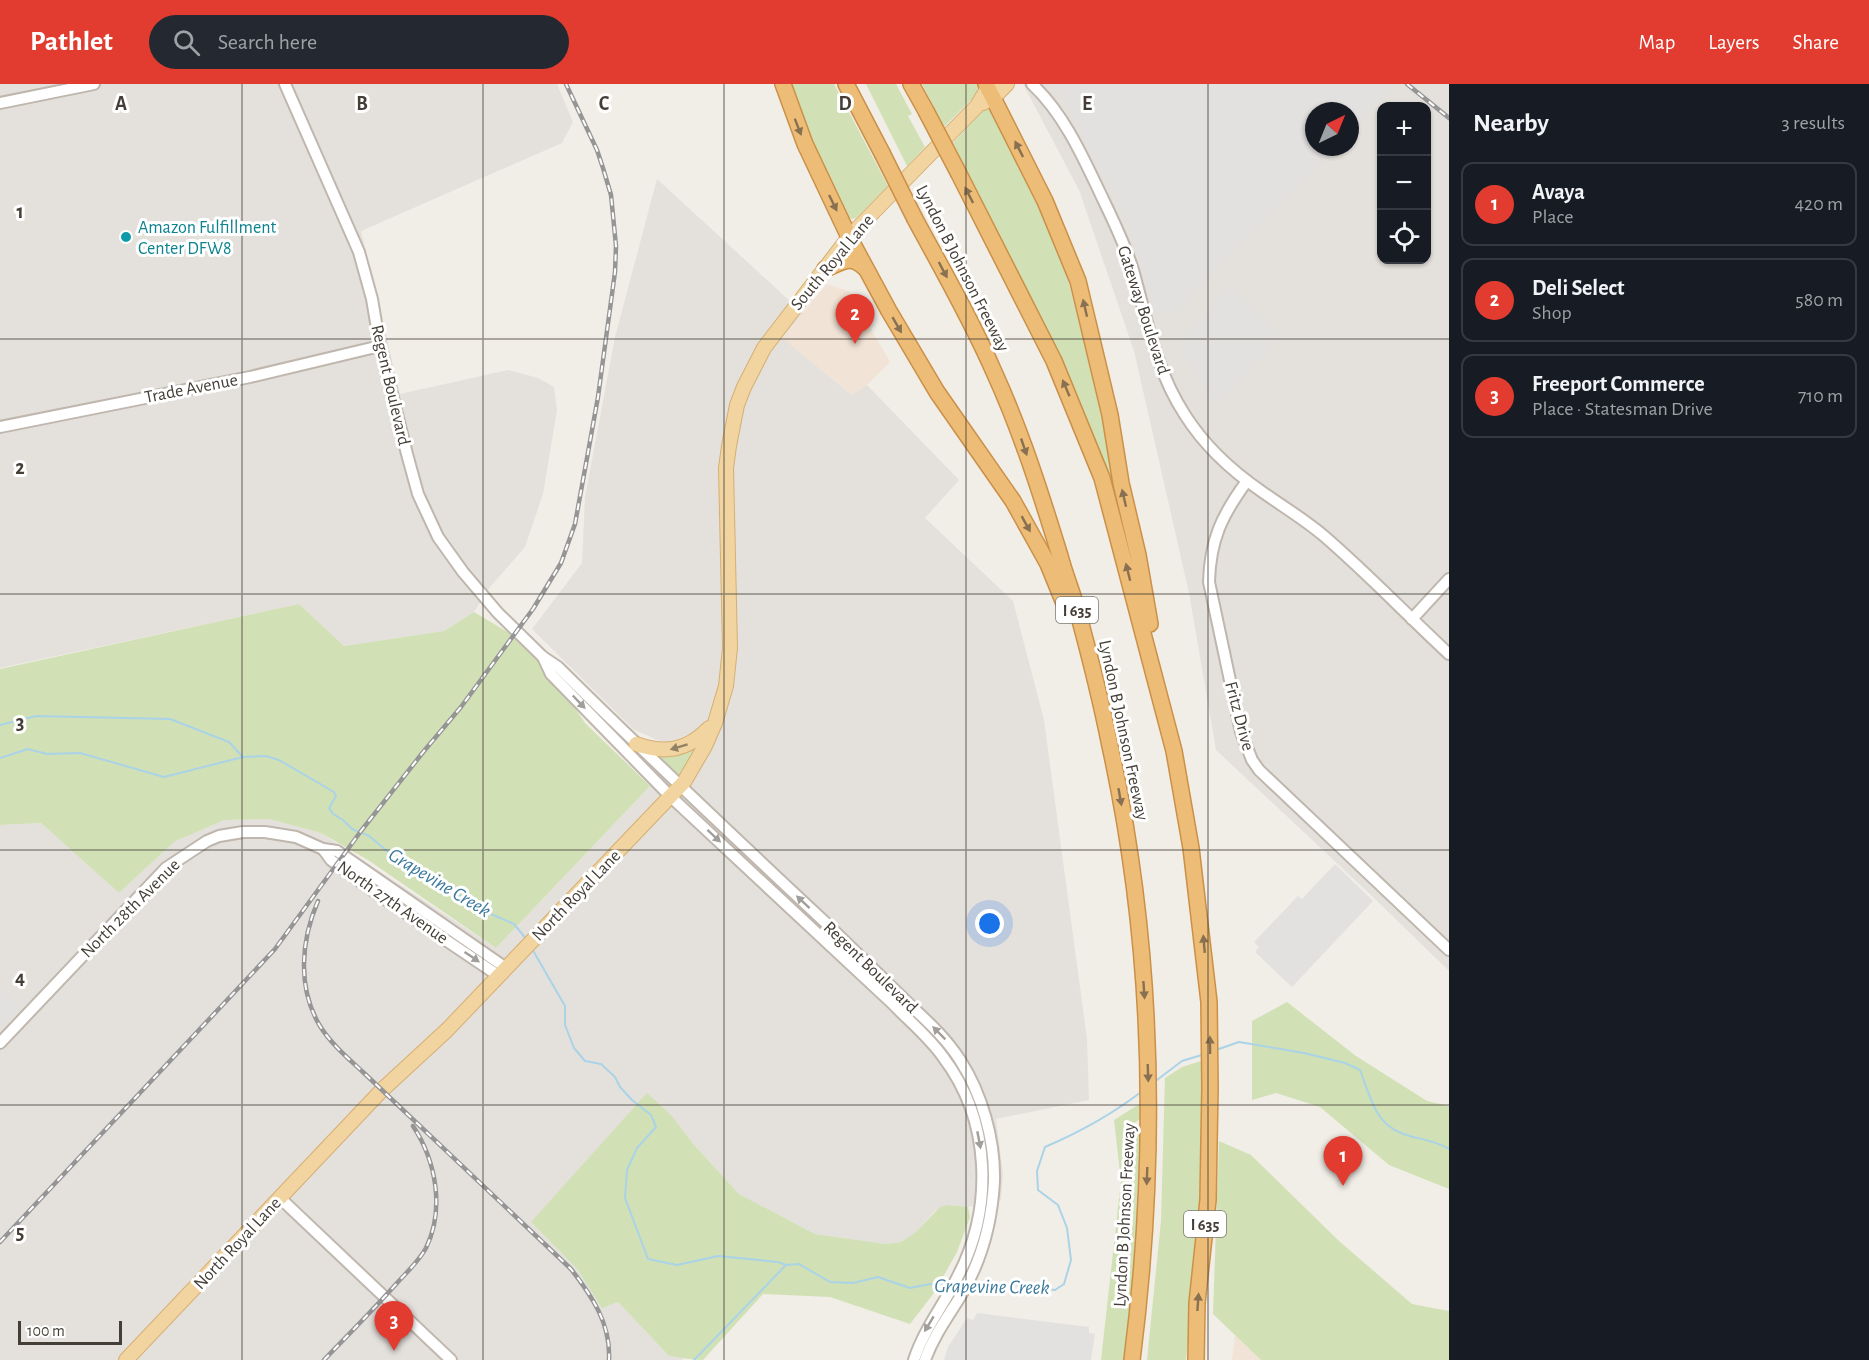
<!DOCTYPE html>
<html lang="en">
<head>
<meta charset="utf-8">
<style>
	:root { --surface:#171b24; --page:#242831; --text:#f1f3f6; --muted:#9ea1a6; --line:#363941; --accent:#e13c2f }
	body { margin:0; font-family:"Alegreya Sans",sans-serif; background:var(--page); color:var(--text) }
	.controls { position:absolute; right:18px; top:18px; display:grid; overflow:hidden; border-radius:12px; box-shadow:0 2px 4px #0004 }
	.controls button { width:54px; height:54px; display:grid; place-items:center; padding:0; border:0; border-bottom:2px solid var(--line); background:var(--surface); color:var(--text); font:30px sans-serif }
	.compass { position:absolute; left:1305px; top:18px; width:54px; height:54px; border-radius:50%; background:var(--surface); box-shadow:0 2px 4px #0004; rotate:43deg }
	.scale { position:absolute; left:18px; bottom:15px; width:104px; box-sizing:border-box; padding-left:6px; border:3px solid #443e37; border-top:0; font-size:16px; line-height:21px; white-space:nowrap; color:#443e37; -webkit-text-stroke:4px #fff; paint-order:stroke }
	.you { position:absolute; left:990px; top:840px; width:21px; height:21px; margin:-15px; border:4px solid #fff; border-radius:50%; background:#1a73e8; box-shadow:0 0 0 9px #1a73e833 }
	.badge { display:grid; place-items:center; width:39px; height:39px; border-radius:50%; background:var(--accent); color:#fff; font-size:20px; font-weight:700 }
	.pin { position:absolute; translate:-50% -50px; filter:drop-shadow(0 2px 3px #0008) }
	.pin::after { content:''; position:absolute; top:32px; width:21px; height:18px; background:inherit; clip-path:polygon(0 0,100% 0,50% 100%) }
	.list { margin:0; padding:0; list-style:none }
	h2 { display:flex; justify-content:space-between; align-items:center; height:78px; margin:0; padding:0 24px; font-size:26px }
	h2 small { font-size:20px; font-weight:400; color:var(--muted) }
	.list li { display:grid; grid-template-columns:39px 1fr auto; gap:18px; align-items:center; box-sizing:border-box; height:84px; margin:0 12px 12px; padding:0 12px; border:2px solid var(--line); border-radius:12px }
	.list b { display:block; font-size:22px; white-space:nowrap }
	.list p { margin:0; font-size:20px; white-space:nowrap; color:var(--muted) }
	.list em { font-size:20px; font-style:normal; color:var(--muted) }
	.icon { flex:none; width:33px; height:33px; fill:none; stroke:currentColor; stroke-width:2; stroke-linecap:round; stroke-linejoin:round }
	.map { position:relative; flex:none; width:1449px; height:1276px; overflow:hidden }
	header { display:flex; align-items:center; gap:36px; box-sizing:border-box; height:84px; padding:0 30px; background:var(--accent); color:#fff }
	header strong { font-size:28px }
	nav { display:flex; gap:33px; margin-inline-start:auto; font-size:21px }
	.search { width:420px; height:54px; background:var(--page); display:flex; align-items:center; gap:15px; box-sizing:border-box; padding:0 21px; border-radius:33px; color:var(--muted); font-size:22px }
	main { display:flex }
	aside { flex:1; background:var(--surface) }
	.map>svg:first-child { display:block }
	.commercial { fill:#f1e3d5 }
	.industrial { fill:#e4e0dc; fill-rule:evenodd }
	.green { fill:#d1e1b5 }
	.parking { fill:#e3e1df }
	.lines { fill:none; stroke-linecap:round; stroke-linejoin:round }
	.stream { stroke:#aad3e7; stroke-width:2 }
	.minor-casing { stroke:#bfb7ae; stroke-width:14 }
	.major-casing { stroke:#d5af72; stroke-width:16 }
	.highway-casing { stroke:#cb9048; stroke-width:18 }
	.minor { stroke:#fff; stroke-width:10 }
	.major { stroke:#f2d4a0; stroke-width:14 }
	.highway { stroke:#edbc77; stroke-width:15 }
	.rail-casing { stroke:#959595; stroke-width:4.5 }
	.rail { stroke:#fff; stroke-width:2; stroke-dasharray:7; stroke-linecap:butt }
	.highway-bridge-casing { stroke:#cb9048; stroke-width:18; stroke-linecap:butt }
	.highway-bridge { stroke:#edbc77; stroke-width:15 }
	.oneway { fill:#887051 }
	.oneway2 { fill:#a29e9b }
	.oneway3 { fill:#928266 }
	.grid { fill:none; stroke:#443e37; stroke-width:1.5; stroke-opacity:0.55 }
	.culture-dot { fill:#0f9aa8; stroke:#fff; stroke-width:2 }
	.labels { text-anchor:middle; stroke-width:6; stroke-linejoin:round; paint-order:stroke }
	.shield { fill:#fff; stroke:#7c7873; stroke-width:1.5 }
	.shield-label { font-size:16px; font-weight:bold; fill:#443e37 }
	.culture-label { font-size:18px; fill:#0d838f; stroke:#fff; text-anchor:start }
	.street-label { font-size:18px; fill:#443e37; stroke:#fff }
	.water-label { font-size:20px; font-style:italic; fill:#3b7a9c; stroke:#fff }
	.grid-label { font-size:20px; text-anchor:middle; font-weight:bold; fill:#443e37; stroke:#fff; stroke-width:6; stroke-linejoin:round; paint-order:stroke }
</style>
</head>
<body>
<header>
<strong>Pathlet</strong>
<div class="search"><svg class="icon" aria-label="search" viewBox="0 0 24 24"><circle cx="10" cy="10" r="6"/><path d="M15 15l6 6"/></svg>Search here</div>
<nav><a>Map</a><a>Layers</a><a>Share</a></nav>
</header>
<main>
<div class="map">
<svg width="1449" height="1276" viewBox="0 0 1449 1276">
	<rect width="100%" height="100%" fill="#f1eee7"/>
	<!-- commercial -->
	<g class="commercial">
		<polygon points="827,200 850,208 890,278 867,301 853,311 781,254"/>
		<polygon points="1235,1251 1261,1276 1232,1276"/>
	</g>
	<!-- industrial -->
	<g class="industrial">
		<polygon points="0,0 557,0 573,38 562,59 361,147 400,310 508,286 538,294 554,303 557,326 543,410 525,463 490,503 474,528 444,547 344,562 299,520 0,584"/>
		<path d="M1023 0H1449V887L1374 814 1216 666 1189 509 1134 267 1079 106ZM1382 22H1426V176H1382ZM1314 27H1350V63H1314Z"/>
		<polygon points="657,95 803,229 782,254 852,311 867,301 959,396 925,434 1013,517 1044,636 1087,955 1089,1016 996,1035 1003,1090 1001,1116 968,1123 948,1121 935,1127 916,1148 901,1158 886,1160 815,1150 739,1110 695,1062 672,1032 531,1138 577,1185 602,1223 618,1218 669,1272 684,1273 682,1276 0,1276 0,741 41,739 119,809 174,758 224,736 269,735 321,749 496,864 650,702 693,650 664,659 633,645 532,545 582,479 585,413 615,253"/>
	</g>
	<!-- green -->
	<g class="green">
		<polygon points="786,0 834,0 888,102 856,134 852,135 845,131 811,65"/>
		<polygon points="866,0 896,0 912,30 908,32 925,63 907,82"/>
		<polygon points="922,0 978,0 977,10 944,43"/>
		<polygon points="985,24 990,26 1056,156 1070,203 1094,297 1119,420 1068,291 953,59"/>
		<polygon points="299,520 344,562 444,547 474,528 534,564 585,639 650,702 496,864 368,776 321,749 269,735 224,736 174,758 119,809 41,739 0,741 0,585"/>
		<polygon points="701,657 679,694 652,668"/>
		<polygon points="1287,918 1356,972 1427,1017 1449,1022 1449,1105 1389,1081 1320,1023 1276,1009 1252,1016 1252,937"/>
		<polygon points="1201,977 1202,1111 1186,1276 1147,1276 1161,1137 1165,994 1182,983"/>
		<path d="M647 1009 672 1032 695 1062 739 1110 815 1150 886 1160 901 1158 916 1148 940 1123 948 1121 968 1123 970 1133 957 1168 934 1209 910 1240 830 1213 763 1210 703 1276C690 1276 681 1273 669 1272L618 1218 602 1224 577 1185 531 1138Z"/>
		<polygon points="1144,1017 1144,1032 1132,1041 1144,1043 1137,1197 1127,1276 1101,1276 1121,1097 1114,1036"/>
		<polygon points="1219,1057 1251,1071 1339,1157 1412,1220 1449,1227 1449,1276 1261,1276 1213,1230"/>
	</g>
	<!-- parking -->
	<g class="parking">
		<polygon points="1057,0 1389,0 1393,3 1350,47 1350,27 1314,27 1314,63 1335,63 1176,228 1156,229 1131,143"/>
		<polygon points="1230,203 1281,252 1214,322 1185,272 1181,255"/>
		<polygon points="1335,780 1373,817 1292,903 1255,868 1259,863 1254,858 1298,812 1302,815"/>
		<polygon points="2,907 19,923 0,943 0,910"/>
		<polygon points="977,1229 1089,1243 1089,1249 1095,1250 1091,1276 944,1276 948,1263 967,1234 973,1236"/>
	</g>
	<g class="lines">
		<!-- stream -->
		<g class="stream">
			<polyline points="0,641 36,632 170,635 229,658 243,673"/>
			<polyline points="0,674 28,665 47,670 80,669 164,693 243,673 266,672 279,676 334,708 336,712 329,724 333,730 343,736 352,745 369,752 398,776 421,783 441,801 491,830 514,840 527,856"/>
			<polyline points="531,863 565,922 565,941 574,964 585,977 601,980 615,993 620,1003 632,1016 651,1031 656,1043 637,1064 627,1086 625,1114 648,1175 677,1181 718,1172 778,1178 786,1181 799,1180 830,1198 853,1199 878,1193 910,1204 930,1200 951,1200"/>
			<path d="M1216 966 1239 958 1304 969 1345 979 1360 986C1373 1019 1375 1044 1413 1053 1426 1056 1438 1058 1449 1065"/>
			<polyline points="1153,999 1182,977 1205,970"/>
			<path d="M972 1199H1005L1055 1206 1064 1200 1071 1176 1067 1144 1058 1121 1038 1106 1037 1087 1045 1063C1080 1048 1111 1031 1141 1008"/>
			<polyline points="694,1276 786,1181"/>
		</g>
		<!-- minor casing -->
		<g class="minor-casing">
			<g id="minor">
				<path d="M285 0 359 168 372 215 380 262 407 370 418 410 438 453 463 488 498 529 543 573 558 583C646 670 736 755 827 840 854 866 881 893 908 919 927 937 946 954 960 976 982 1010 995 1056 994 1097 992 1138 981 1178 960 1213 947 1234 933 1253 925 1276"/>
				<path d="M1032 0C1064 30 1083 73 1101 111 1113 136 1125 160 1133 186 1147 236 1156 287 1185 331 1204 361 1232 387 1261 407 1282 422 1304 435 1324 452 1367 489 1407 531 1449 570"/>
				<polyline points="0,19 94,0"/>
				<polyline points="0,343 250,293 380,262"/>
				<path d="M1247 397C1222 431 1210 456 1209 498L1241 648 1252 676 1259 686 1449 866"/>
				<polyline points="1412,535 1449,495"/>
				<path d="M543 573 551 590 671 713 893 920C909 937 929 953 943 973 991 1036 994 1123 958 1192 944 1221 924 1245 914 1276"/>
				<polyline points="323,765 331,776 379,811 499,892"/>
				<polyline points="0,959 166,784 207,757 219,752 243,748 265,748 296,753 323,765 337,767 506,884"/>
				<polyline points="280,1114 451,1276"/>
			</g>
		</g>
		<!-- major casing -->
		<g class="major-casing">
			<g id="major">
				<polyline points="983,19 993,14 1007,0"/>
				<path d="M636 660C665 670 687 667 709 644"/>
				<polyline points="126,1276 382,1006 447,946 684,698 705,662 715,639 726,602 730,564 726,384 729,362 737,321 744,303 764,264 849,153 977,22 990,0"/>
			</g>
		</g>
		<!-- highway casing -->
		<g class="highway-casing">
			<g id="highway">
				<polyline points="783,0 805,60 849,153 889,227 937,308 1013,417 1048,480 1068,529"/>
				<polyline points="846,0 882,69"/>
				<polyline points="911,0 926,27"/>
				<polyline points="986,0 1045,117 1078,197 1110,331 1121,399 1138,471 1150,540"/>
				<polyline points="959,90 1054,277 1102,394 1174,667 1191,764 1209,918 1210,1003 1208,1116 1197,1219 1196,1276"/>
				<path d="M915 135C942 185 971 235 994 288 1021 347 1041 410 1060 472 1065 491 1073 510 1078 529 1090 573 1101 617 1110 662 1154 863 1158 1072 1132 1276"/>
				<path d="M825 185C842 179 849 169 865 184"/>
			</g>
		</g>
		<!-- minor -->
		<use href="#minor" class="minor"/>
		<!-- major -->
		<use href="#major" class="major"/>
		<!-- highway -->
		<use href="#highway" class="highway"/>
		<!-- rail casing -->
		<g class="rail-casing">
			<g id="rail">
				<polyline points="1407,0 1449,34"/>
				<path d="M318 817C301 856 297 904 320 942 331 960 349 975 364 989L571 1185C592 1212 611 1240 609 1276"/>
				<polyline points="0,1158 275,865 361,747 424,667 461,623 533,525 561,479 575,440 587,374 598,313 615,188 616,162 611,111 603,84 597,66 566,0"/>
				<path d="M324 1276C348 1251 373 1226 397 1199 406 1189 419 1177 426 1164 445 1125 436 1077 413 1042"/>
			</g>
		</g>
		<!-- rail -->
		<use href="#rail" class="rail"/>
		<!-- highway-bridge casing -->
		<g class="highway-bridge-casing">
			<g id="highway-bridge">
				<polyline points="926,27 959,90"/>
				<polyline points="882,69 915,135"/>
			</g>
		</g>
		<!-- highway-bridge -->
		<use href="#highway-bridge" class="highway-bridge"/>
	</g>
	<!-- one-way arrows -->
	<defs><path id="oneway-solid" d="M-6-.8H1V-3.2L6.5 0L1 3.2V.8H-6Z" transform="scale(1.5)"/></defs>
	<g class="oneway">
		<use href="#oneway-solid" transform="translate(798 43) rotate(69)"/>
		<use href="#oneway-solid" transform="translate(1019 65) rotate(-117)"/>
		<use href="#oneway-solid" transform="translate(969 111) rotate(-117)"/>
		<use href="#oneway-solid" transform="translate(833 119) rotate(64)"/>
		<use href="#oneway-solid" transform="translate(943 186) rotate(62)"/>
		<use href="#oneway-solid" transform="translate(1085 224) rotate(-103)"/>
		<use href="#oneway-solid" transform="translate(897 241) rotate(60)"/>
		<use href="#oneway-solid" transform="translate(1066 304) rotate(-113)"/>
		<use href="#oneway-solid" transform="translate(1024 363) rotate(71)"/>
		<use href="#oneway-solid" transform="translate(1124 414) rotate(-103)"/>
		<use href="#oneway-solid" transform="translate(1026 440) rotate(61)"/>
		<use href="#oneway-solid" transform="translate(1128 488) rotate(-104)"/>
		<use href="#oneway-solid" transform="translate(1120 713) rotate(80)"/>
		<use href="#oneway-solid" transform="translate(1204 860) rotate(-95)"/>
		<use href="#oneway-solid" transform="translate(1144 906) rotate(86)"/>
		<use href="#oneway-solid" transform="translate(1210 961) rotate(-91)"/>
		<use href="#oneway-solid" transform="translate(1148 989) rotate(88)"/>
		<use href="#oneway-solid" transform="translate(1147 1092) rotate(92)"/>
		<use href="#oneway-solid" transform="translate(1198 1218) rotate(-86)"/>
	</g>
	<g class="oneway2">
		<use href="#oneway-solid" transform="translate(579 618) rotate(46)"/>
		<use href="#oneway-solid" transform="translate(714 752) rotate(43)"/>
		<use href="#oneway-solid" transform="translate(803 818) rotate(-137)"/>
		<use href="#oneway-solid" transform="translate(472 873) rotate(34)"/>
		<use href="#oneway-solid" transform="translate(939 949) rotate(-135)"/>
		<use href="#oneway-solid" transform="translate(979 1056) rotate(79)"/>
		<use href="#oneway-solid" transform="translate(929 1240) rotate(121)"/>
	</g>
	<use class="oneway3" href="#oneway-solid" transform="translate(679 663) rotate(163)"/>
	<!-- grid -->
	<path class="grid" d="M242 0V1276M483 0V1276M724 0V1276M966 0V1276M1208 0V1276M0 255H1449M0 510H1449M0 766H1449M0 1021H1449"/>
	<!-- markers -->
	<circle class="culture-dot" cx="126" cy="153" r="6"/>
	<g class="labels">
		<!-- shield labels -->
		<g class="shield">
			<rect x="1056" y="513" width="42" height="26" rx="4.5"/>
			<rect x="1184" y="1127" width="42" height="26" rx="4.5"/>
		</g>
		<g class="shield-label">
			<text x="1077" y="532">I 635</text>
			<text x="1205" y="1146">I 635</text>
		</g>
		<!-- culture labels -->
		<g class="culture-label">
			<text x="138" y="149">Amazon Fulfillment<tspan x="138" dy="21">Center DFW8</tspan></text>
		</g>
		<!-- street labels -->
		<g class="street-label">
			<text transform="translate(832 178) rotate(-50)" y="6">South Royal Lane</text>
			<text transform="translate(963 184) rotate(63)" y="6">Lyndon B Johnson Freeway</text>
			<text transform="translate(1144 226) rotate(72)" y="6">Gateway Boulevard</text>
			<text transform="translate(391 301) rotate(77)" y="6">Regent Boulevard</text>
			<text transform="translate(191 304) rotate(-11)" y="6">Trade Avenue</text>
			<text transform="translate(1240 632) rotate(75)" y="6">Fritz Drive</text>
			<text transform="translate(1124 646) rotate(78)" y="6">Lyndon B Johnson Freeway</text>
			<text transform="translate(576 811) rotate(-46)" y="6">North Royal Lane</text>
			<text transform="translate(393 818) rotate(35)" y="6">North 27th Avenue</text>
			<text transform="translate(130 824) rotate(-45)" y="6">North 28th Avenue</text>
			<text transform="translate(871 883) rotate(44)" y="6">Regent Boulevard</text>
			<text transform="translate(1124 1131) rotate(-87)" y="6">Lyndon B Johnson Freeway</text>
			<text transform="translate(237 1159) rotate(-47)" y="6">North Royal Lane</text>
		</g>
		<!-- water labels -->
		<g class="water-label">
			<text transform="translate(440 798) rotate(31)" y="7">Grapevine Creek</text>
			<text transform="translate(992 1202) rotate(1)" y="7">Grapevine Creek</text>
		</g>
	</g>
	<g class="grid-label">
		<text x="121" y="26">A</text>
		<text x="362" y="26">B</text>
		<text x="604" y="26">C</text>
		<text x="845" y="26">D</text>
		<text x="1087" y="26">E</text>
		<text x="20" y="134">1</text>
		<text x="20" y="390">2</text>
		<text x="20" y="645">3</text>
		<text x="20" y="900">4</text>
		<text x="20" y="1155">5</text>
	</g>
</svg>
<div class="controls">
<button>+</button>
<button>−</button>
<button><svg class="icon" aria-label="locate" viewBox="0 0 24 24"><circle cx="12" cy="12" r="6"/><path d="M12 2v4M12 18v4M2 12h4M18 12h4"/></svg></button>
</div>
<svg class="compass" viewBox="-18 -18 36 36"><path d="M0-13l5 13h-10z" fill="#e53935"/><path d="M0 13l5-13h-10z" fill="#9ea1a6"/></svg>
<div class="scale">100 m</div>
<div class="you"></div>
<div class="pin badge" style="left:1343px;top:1102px">1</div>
<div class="pin badge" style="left:855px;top:260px">2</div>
<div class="pin badge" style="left:394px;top:1267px">3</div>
</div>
<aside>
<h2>Nearby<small>3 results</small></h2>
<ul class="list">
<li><span class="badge">1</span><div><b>Avaya</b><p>Place</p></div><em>420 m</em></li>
<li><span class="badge">2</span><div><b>Deli Select</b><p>Shop</p></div><em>580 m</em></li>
<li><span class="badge">3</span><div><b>Freeport Commerce</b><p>Place · Statesman Drive</p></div><em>710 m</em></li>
</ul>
</aside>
</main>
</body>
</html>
